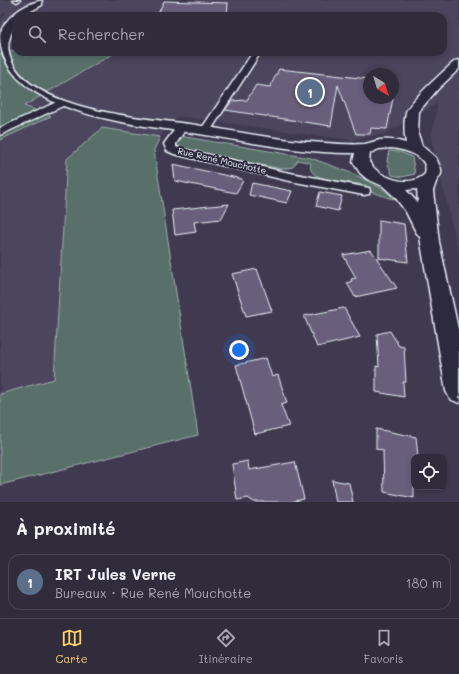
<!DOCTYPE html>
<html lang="fr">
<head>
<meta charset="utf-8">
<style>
	:root { --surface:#302c3c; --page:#383443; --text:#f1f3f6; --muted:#a8a7af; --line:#4b4856; --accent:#ffd166 }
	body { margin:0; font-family:Mali,sans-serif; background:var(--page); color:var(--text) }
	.controls { position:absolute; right:12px; bottom:12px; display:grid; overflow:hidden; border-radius:8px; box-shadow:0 2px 6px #0003 }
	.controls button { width:36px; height:36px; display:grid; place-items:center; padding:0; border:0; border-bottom:1px solid var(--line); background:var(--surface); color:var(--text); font:20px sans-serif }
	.compass { position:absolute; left:363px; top:68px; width:36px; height:36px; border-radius:50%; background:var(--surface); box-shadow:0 2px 6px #0003; rotate:142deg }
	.you { position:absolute; left:239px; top:350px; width:14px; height:14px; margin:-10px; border:3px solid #fff; border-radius:50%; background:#1a73e8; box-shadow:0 0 0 6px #1a73e833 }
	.badge { display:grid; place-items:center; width:26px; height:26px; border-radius:50%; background:var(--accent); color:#fff; font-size:13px; font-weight:700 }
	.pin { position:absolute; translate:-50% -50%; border:2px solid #fff; box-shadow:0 1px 4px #0006 }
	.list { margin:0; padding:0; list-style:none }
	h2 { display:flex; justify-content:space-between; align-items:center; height:52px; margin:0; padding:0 16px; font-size:17px }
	h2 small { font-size:13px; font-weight:400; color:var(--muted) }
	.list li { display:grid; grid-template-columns:26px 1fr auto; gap:12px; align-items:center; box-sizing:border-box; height:56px; margin:0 8px 8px; padding:0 8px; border:1px solid var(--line); border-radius:12px }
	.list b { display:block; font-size:15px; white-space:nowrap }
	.list p { margin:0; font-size:13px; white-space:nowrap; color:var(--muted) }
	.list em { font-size:13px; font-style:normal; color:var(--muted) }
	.icon { flex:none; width:22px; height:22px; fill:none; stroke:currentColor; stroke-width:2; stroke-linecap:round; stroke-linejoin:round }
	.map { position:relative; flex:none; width:459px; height:502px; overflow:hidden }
	.search { position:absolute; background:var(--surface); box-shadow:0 2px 6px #0003; left:12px; right:12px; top:12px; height:44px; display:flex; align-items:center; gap:10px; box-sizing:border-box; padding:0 14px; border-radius:12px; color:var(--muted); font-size:15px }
	.sheet { height:116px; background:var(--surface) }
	nav { display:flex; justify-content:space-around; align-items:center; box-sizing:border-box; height:56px; border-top:1px solid var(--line); background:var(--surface); font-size:11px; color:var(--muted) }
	nav a { display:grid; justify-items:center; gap:2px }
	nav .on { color:var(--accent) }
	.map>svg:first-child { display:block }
	.built { fill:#4c455d; fill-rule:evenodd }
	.green { fill:#596f69; stroke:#a0b0b0 }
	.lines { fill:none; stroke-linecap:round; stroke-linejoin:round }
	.stream { fill:#8c9cac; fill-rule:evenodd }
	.building { fill:#695e7c; stroke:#e8f1f8 }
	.minor-casing { stroke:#e8f1f8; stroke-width:3 }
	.tertiary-casing { stroke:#e8f1f8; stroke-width:3 }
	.minor { fill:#2f2a3d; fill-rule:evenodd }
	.tertiary { fill:#2f2a3d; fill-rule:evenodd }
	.labels { text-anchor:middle; stroke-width:4; stroke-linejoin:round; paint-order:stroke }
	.far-street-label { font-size:9px; fill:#e8f1f8; stroke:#2f2a3d }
</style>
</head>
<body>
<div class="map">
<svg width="459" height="502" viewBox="0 0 459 502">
	<rect width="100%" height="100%" fill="#403a50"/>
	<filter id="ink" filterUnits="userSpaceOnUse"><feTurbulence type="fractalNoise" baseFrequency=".025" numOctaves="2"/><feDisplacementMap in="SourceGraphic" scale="8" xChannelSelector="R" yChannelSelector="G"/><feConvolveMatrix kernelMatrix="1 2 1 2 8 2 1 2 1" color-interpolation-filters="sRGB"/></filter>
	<g filter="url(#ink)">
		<!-- built -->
		<path class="built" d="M0 0H459V254L431 137 438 103 385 134 349 140 177 116 160 137 102 128 67 160 54 379 0 394V140L50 116 24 106 116 52H443V16H16V50L0 54V22L7 11 0 16ZM369 74H393V98H369Z"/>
		<!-- green -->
		<g class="green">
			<polygon points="16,50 16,52 116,52 24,106 51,116 0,140 0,54"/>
			<polygon points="102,128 160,137 154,150 198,435 0,485 0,394 54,379 67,159"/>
			<path d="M179 136 311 158 354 174 383 189 395 199 389 198 365 190 366 185C355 183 321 180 314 174 310 170 310 167 311 163L298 160 293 167 282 169 183 149 175 145Z"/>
			<polygon points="389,151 400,152 412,157 415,174 402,177 392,175 387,161"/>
		</g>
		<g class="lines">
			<!-- stream -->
			<polygon class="stream" points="34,52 38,52 25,56 24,55"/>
		</g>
		<!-- building -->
		<g class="building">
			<polygon points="164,1 228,3 227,16 157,16"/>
			<polygon points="279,69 369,79 369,98 393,98 387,129 371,128 370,134 356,134 338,85 331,126 225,110 232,101 247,100 256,85 270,87"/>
			<polygon points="173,164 242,179 242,180 243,181 236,193 175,181"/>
			<polygon points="252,183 292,191 287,203 249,195"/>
			<polygon points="320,192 342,196 338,211 316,206"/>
			<polygon points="229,204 221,219 194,222 196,232 175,235 172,210"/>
			<polygon points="379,220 404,224 408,262 379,258"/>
			<polygon points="371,250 397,288 355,297 347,283 352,281 351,279 356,278 343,255"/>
			<polygon points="257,269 272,311 246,316 232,274"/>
			<polygon points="344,308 360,337 317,347 304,316"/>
			<polygon points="390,331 399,346 404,347 406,382 403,382 404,397 376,392 376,366 379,367 377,334"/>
			<polygon points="266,358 272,377 278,375 287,403 281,405 289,426 255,434 236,365"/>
			<polygon points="376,429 416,437 418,457 414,457 414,498 384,492 383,450 376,449"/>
			<polygon points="248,461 249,470 295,462 304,499 290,502 254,502 248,498 237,500 232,464"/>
			<polygon points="332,480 349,483 353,502 336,502"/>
		</g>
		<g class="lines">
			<!-- minor casing -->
			<g class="minor-casing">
				<g id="minor">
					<polygon points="13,0 20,0 17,2"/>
					<polygon points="253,52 261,52 209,133 201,133 200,131"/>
					<polygon points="61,100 66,103 65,105 0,135 0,128"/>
					<polygon points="182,124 187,127 176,144 176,147 182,149 285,172 364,187 369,188 370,191 369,194 364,195 285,180 174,154 167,151 164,144 178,125"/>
				</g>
			</g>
			<!-- tertiary casing -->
			<g class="tertiary-casing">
				<path id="tertiary" d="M39 1H42V5L22 16H16C16 31 4 38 10 57 28 112 148 118 196 125 239 132 282 141 325 143 338 144 352 145 365 144 370 143 375 141 380 140 389 139 397 140 406 143 404 133 404 122 406 112 410 101 445 70 455 61L459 60V69L438 89 419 111 418 134 422 146 436 158 441 169V174L436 182 433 191 439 242 459 333V403L450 399 446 391 420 237 416 232 406 212 395 197 383 186 367 179 360 173 353 162 355 153C300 154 247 141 193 133 143 125 0 115 0 35 4 18 23 5 39 1ZM392 148C405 150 430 156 425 174 409 189 379 178 369 162L370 153 379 149ZM417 189 418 203 406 190Z"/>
			</g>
			<!-- minor -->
			<use href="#minor" class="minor"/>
			<!-- tertiary -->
			<use href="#tertiary" class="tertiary"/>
		</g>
	</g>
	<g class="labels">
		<!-- far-street labels -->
		<g class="far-street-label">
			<text transform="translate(222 161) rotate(13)" y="3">Rue René Mouchotte</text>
		</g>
	</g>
</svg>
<div class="controls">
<button><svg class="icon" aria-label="locate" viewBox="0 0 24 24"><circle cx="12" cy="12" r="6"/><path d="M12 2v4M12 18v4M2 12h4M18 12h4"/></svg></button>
</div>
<svg class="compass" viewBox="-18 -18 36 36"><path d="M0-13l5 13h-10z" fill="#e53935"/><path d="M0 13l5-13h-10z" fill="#a8a7af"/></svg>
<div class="you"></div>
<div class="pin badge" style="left:310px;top:92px;background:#5c6f8a">1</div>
<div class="search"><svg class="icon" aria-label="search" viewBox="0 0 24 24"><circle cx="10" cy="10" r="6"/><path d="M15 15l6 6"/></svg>Rechercher</div>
</div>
<section class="sheet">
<h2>À proximité<small></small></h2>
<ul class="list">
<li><span class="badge" style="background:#5c6f8a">1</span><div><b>IRT Jules Verne</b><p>Bureaux · Rue René Mouchotte</p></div><em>180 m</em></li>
</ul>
</section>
<nav>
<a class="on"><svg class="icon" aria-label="map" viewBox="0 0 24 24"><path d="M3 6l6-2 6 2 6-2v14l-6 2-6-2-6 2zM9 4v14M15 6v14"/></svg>Carte</a>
<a><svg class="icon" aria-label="directions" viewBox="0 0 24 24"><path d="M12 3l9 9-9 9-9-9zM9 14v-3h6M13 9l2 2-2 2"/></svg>Itinéraire</a>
<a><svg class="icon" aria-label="saved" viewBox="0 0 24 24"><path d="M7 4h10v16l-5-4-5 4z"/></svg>Favoris</a>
</nav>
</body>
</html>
